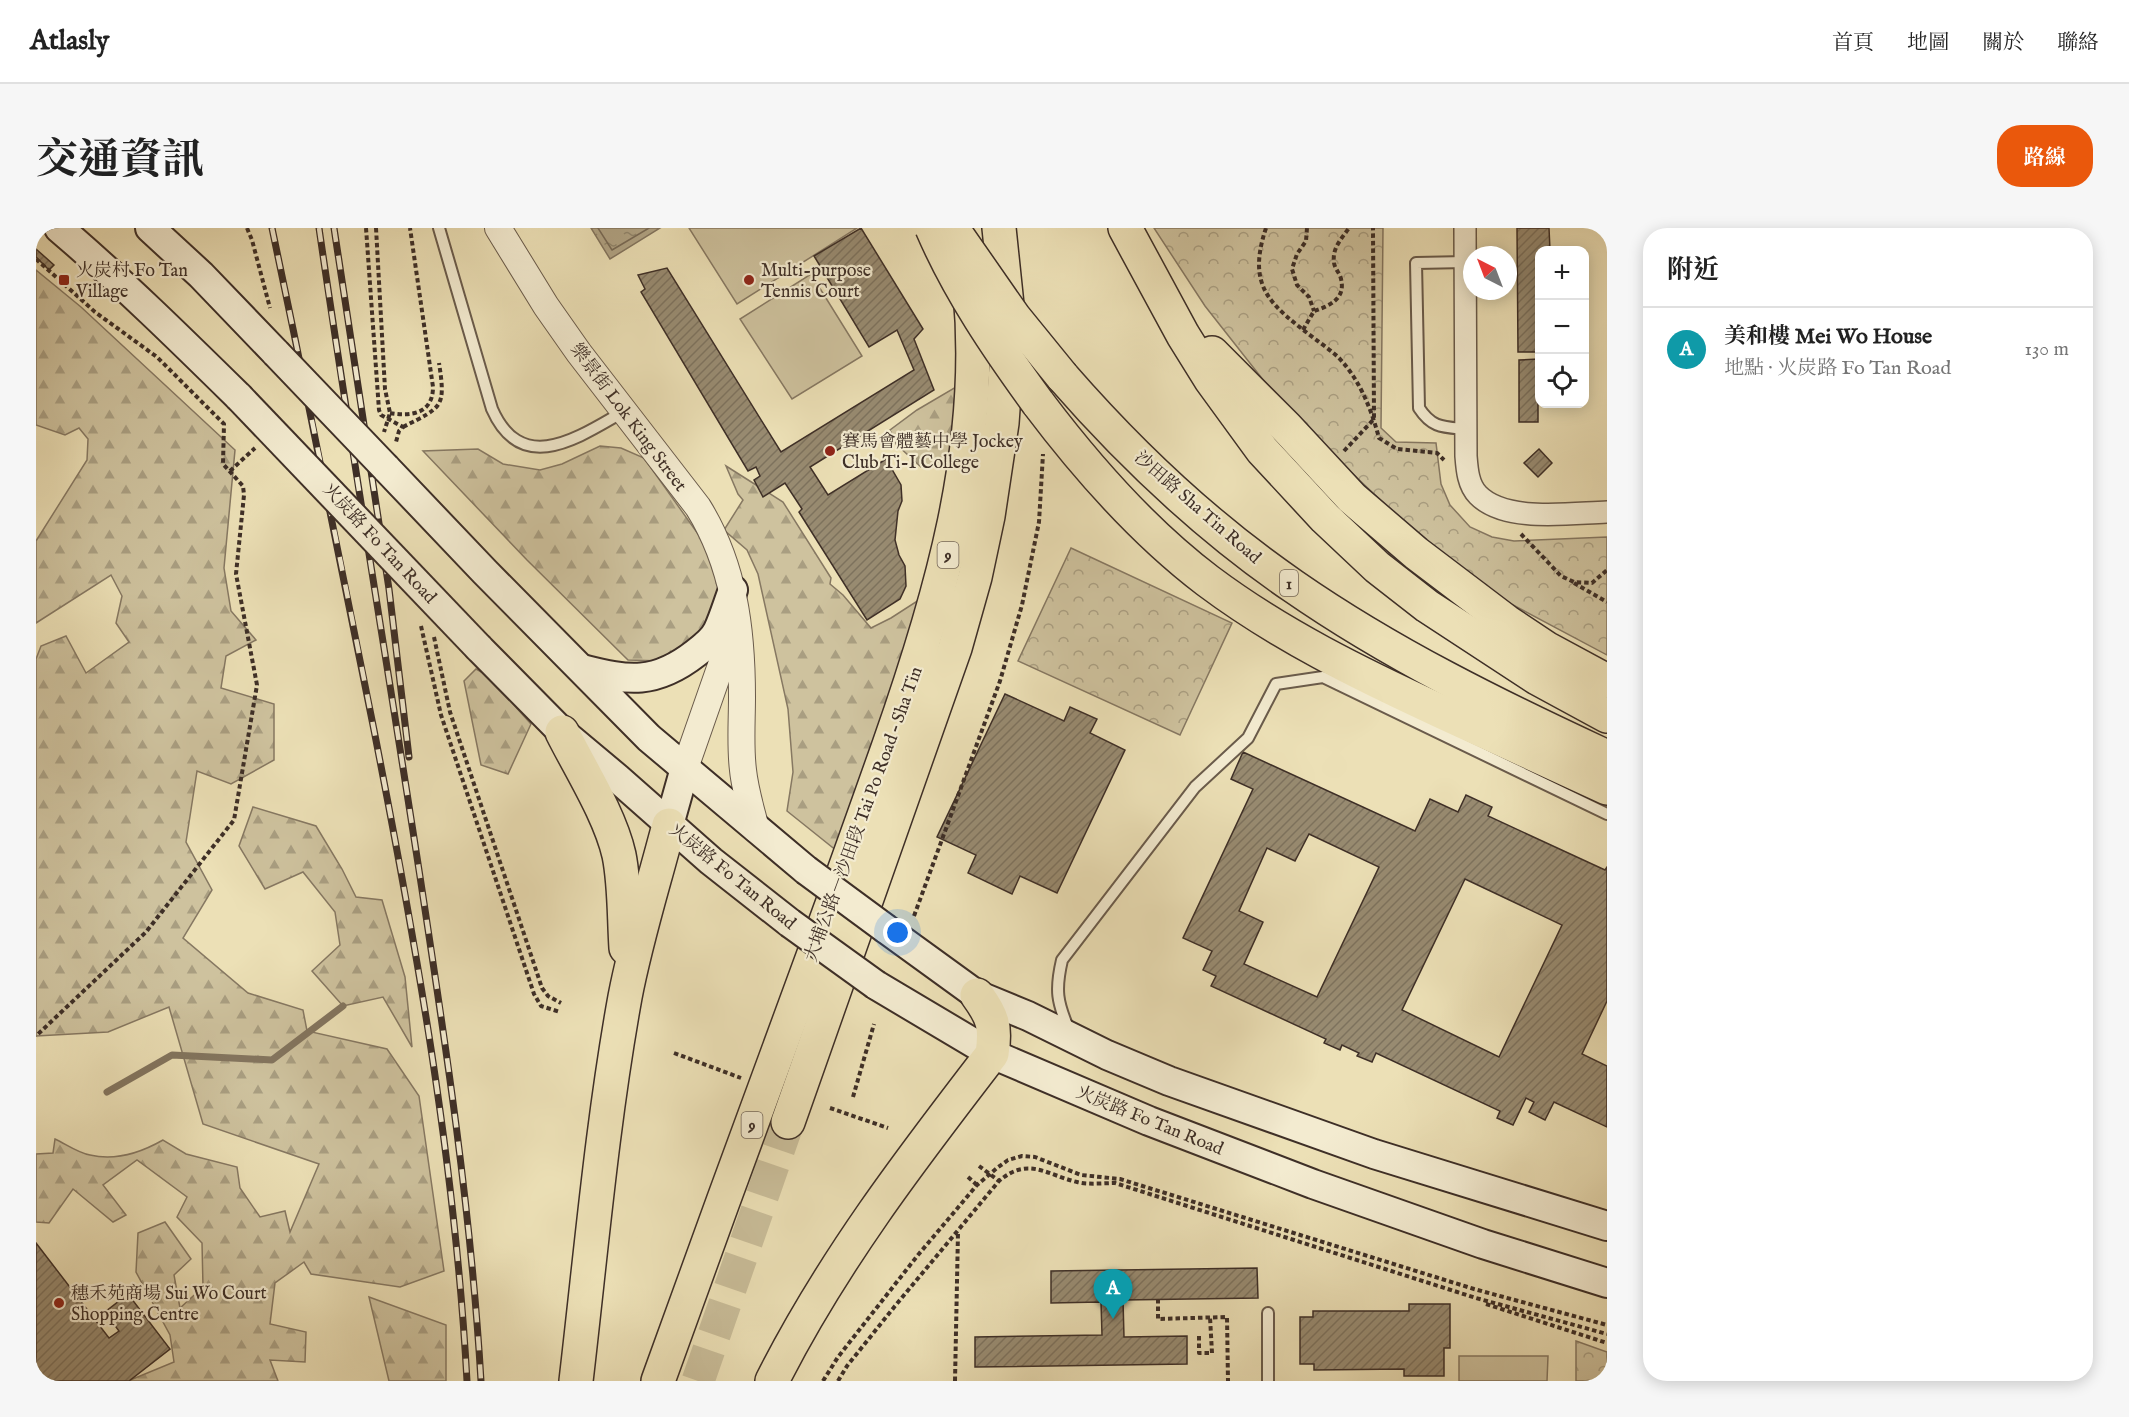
<!DOCTYPE html>
<html lang="zh-TW">
<head>
<meta charset="utf-8">
<style>
	:root { --surface:#fff; --page:#f6f6f6; --text:#222; --muted:#767676; --line:#e0e0e0; --accent:#ea580c }
	body { margin:0; font-family:"IM FELL English","Noto Serif TC",serif; background:var(--page); color:var(--text) }
	.controls { position:absolute; right:18px; top:18px; display:grid; overflow:hidden; border-radius:12px; box-shadow:0 3px 15px #0003 }
	.controls button { width:54px; height:54px; display:grid; place-items:center; padding:0; border:0; border-bottom:2px solid var(--line); background:var(--surface); color:var(--text); font:30px sans-serif }
	.compass { position:absolute; left:1427px; top:18px; width:54px; height:54px; border-radius:50%; background:var(--surface); box-shadow:0 3px 15px #0003; rotate:318deg }
	.you { position:absolute; left:862px; top:705px; width:21px; height:21px; margin:-15px; border:4px solid #fff; border-radius:50%; background:#1a73e8; box-shadow:0 0 0 9px #1a73e833 }
	.badge { display:grid; place-items:center; width:39px; height:39px; border-radius:50%; background:var(--accent); color:#fff; font-size:20px; font-weight:700 }
	.pin { position:absolute; translate:-50% -50px; filter:drop-shadow(0 2px 3px #0008) }
	.pin::after { content:''; position:absolute; top:32px; width:21px; height:18px; background:inherit; clip-path:polygon(0 0,100% 0,50% 100%) }
	.list { margin:0; padding:0; list-style:none }
	h2 { display:flex; justify-content:space-between; align-items:center; height:78px; margin:0; padding:0 24px; font-size:26px }
	h2 small { font-size:20px; font-weight:400; color:var(--muted) }
	.list li { display:grid; grid-template-columns:39px 1fr auto; gap:18px; align-items:center; box-sizing:border-box; height:84px; padding:0 24px; border-top:2px solid var(--line) }
	.list b { display:block; font-size:22px; white-space:nowrap }
	.list p { margin:0; font-size:20px; white-space:nowrap; color:var(--muted) }
	.list em { font-size:20px; font-style:normal; color:var(--muted) }
	.icon { flex:none; width:33px; height:33px; fill:none; stroke:currentColor; stroke-width:2; stroke-linecap:round; stroke-linejoin:round }
	.map { position:relative; flex:none; width:1571px; height:1153px; overflow:hidden; border-radius:24px }
	header { display:flex; align-items:center; gap:36px; box-sizing:border-box; height:84px; padding:0 30px; background:var(--surface); border-bottom:2px solid var(--line) }
	header strong { font-size:28px }
	nav { display:flex; gap:33px; margin-inline-start:auto; font-size:21px }
	.intro { display:flex; align-items:center; justify-content:space-between; box-sizing:border-box; height:144px; padding:0 36px }
	h1 { margin:0; font-size:42px }
	.button { padding:15px 27px; border-radius:24px; background:var(--accent); color:#fff; font-size:21px; font-weight:700 }
	main { display:flex; gap:36px; padding:0 36px }
	aside { flex:1; background:var(--surface); border-radius:24px; box-shadow:0 3px 15px #0003 }
	.map>svg:first-child { display:block }
	.grass { fill:#cec29e; stroke:#867862; stroke-width:1.5 }
	.forest { fill:url(#forest-firs); stroke:#867862; stroke-width:1.5 }
	.park { fill:url(#park-crowns); stroke:#867862; stroke-width:1.5 }
	.water { fill:url(#water-ripples); stroke:#83755f; stroke-width:1.5 }
	.lines { fill:none; stroke-linecap:round; stroke-linejoin:round }
	.shore { stroke:#786a56; stroke-width:1.5 }
	.stream { stroke:#83755f; stroke-width:7 }
	.building { fill:url(#building-hatch); stroke:#3e2f27; stroke-width:1.5; fill-rule:evenodd }
	.motorway-tunnel { stroke:#c9bd99; stroke-width:33; stroke-dasharray:33 16; stroke-linecap:butt }
	.service-casing { stroke:#6a5b4b; stroke-width:14 }
	.minor-casing { stroke:#6a5b4b; stroke-width:24 }
	.tertiary-casing { stroke:#6a5b4b; stroke-width:28 }
	.secondary-casing { stroke:#3e2f27; stroke-width:32 }
	.trunk-casing { stroke:#3e2f27; stroke-width:36 }
	.motorway-casing { stroke:#3e2f27; stroke-width:36 }
	.path { stroke:#3e2f27; stroke-width:4; stroke-dasharray:4.5 3; stroke-linecap:butt }
	.service { stroke:#f3ebd0; stroke-width:10 }
	.minor { stroke:#f3ebd0; stroke-width:21 }
	.tertiary { stroke:#f3ebd0; stroke-width:26 }
	.secondary { stroke:#f3ebd0; stroke-width:28 }
	.trunk { stroke:#ece0b6; stroke-width:33 }
	.motorway { stroke:#ece0b6; stroke-width:33 }
	.rail-casing { stroke:#3e2f27; stroke-width:7 }
	.rail { stroke:#f3ebd0; stroke-width:4.5; stroke-dasharray:14; stroke-linecap:butt }
	.secondary-bridge-casing { stroke:#3e2f27; stroke-width:32; stroke-linecap:butt }
	.motorway-bridge-casing { stroke:#3e2f27; stroke-width:36; stroke-linecap:butt }
	.secondary-bridge { stroke:#f3ebd0; stroke-width:28 }
	.motorway-bridge { stroke:#ece0b6; stroke-width:33 }
	.poi-dot { fill:#8f2418; stroke:#f3ebd0; stroke-width:2 }
	.labels { text-anchor:middle; stroke-width:4.5; stroke-linejoin:round; paint-order:stroke }
	.shield { fill:#f3ebd0; stroke:#74675a; stroke-width:1.5 }
	.shield-label { font-size:16px; font-weight:bold; fill:#3e2f27 }
	.poi-label { font-size:18px; fill:#3e2f27; stroke:#f3ebd0; text-anchor:start }
	.street-label { font-size:18px; fill:#3e2f27; stroke:#f3ebd0 }
</style>
</head>
<body>
<header>
<strong>Atlasly</strong>
<nav><a>首頁</a><a>地圖</a><a>關於</a><a>聯絡</a></nav>
</header>
<div class="intro"><h1>交通資訊</h1><a class="button">路線</a></div>
<main>
<div class="map">
<svg width="1571" height="1153" viewBox="0 0 1571 1153">
	<defs>
		<pattern id="forest-firs" width="22" height="20" patternUnits="userSpaceOnUse" patternTransform="scale(1.5)"><rect width="22" height="20" fill="#cec29e"/><path d="M5 1l3.5 6h-7zM16 11l3.5 6h-7z" fill="#a99e81"/></pattern>
		<pattern id="park-crowns" width="20" height="18" patternUnits="userSpaceOnUse" patternTransform="scale(1.5)"><rect width="20" height="18" fill="#cec29e"/><path d="M2 6a3 3 0 1 1 6 0M12 15a3 3 0 1 1 6 0" fill="none" stroke="#a99e81"/></pattern>
		<pattern id="water-ripples" width="26" height="14" patternUnits="userSpaceOnUse" patternTransform="scale(1.5)"><rect width="26" height="14" fill="#b1a485"/><path d="M2 4q2-2 4 0t4 0M15 11q2-2 4 0t4 0" fill="none" stroke="#91866d"/></pattern>
		<pattern id="building-hatch" width="6" height="6" patternUnits="userSpaceOnUse" patternTransform="scale(1.5)"><rect width="6" height="6" fill="#988b71"/><path d="M-1 1l2-2M0 6l6-6M5 7l2-2" fill="none" stroke="#7d725d"/></pattern>
	</defs>
	<rect width="100%" height="100%" fill="#ece0b6"/>
	<filter id="stains"><feTurbulence type="fractalNoise" baseFrequency=".00333" numOctaves="4"/><feColorMatrix values="0 0 0 0 .2 0 0 0 0 .09 0 0 0 0 .02 0 0 0 .5 -.17"/></filter>
	<radialGradient id="worn" r=".72"><stop offset=".6" stop-color="#630" stop-opacity="0"/><stop offset="1" stop-color="#630" stop-opacity=".3"/></radialGradient>
	<!-- grass -->
	<g class="grass">
		<polygon points="653,0 821,0 701,76"/>
		<polygon points="775,46 826,128 756,171 704,91"/>
		<polygon points="1423,1128 1512,1128 1511,1153 1423,1153"/>
	</g>
	<!-- forest -->
	<g class="forest">
		<path d="M0 42 45 79 199 222 188 340 195 383 220 412 190 428 185 460 238 476V532L195 556 161 543 150 614 176 662 147 710 212 765 267 782 271 803 351 821 383 868 408 1043 364 1059 275 1046 268 1034 239 1055 234 1096 270 1104 269 1134 234 1132 242 1153H92L138 1134 134 1107 100 1044 102 1005 129 994 155 1031 138 1047 144 1080 167 1059 166 1015 141 989 151 969 101 932 67 957 90 987 77 994 37 961 13 995 0 994V926L17 925 19 911C30 916 42 925 54 927 79 933 106 924 127 912L150 926 201 939 204 960 224 989 249 983 254 1004 283 936 167 896 133 779 72 804 0 808V431L5 418 30 408 50 445 93 414 80 395 86 368 75 347 0 395V313L51 232 52 211 43 200 29 207 0 197Z"/>
		<polygon points="925,156 930,171 917,190 918,230 885,239 860,216 854,202 881,182"/>
		<polygon points="564,218 585,220 608,230 672,320 687,358 665,404 627,433 592,432 491,332 387,223 442,221 467,236 504,242 526,236"/>
		<polygon points="690,238 747,274 795,350 794,356 807,367 835,400 855,390 889,368 801,623 751,583 757,544 752,481 722,346 711,322 688,302 707,272 702,266"/>
		<polygon points="440,441 451,447 495,496 472,546 445,537 428,453"/>
		<polygon points="217,579 280,598 306,641 320,669 346,672 369,749 376,819 347,769 307,778 276,743 304,717 299,684 267,644 229,661 203,618"/>
		<polygon points="333,1069 410,1097 410,1153 353,1153"/>
	</g>
	<!-- park -->
	<g class="park">
		<polygon points="1118,0 1347,0 1345,200 1360,214 1400,215 1405,256 1414,277 1434,299 1456,309 1478,313 1571,309 1571,427 1464,370 1387,313 1315,244 1228,153 1169,78"/>
		<polygon points="1035,320 1196,395 1144,507 982,433"/>
		<polygon points="1540,1113 1571,1124 1571,1153 1540,1153"/>
	</g>
	<!-- water -->
	<polygon class="water" points="555,0 624,0 574,31"/>
	<g class="lines">
		<!-- shore -->
		<polyline class="shore" points="562,0 576,22 613,0"/>
		<!-- stream -->
		<polyline class="stream" points="71,864 136,827 236,832 307,778"/>
	</g>
	<!-- building -->
	<g class="building">
		<polygon points="825,0 887,101 878,111 898,162 774,239 792,267 850,231 865,257 866,273 862,283 859,312 863,327 869,338 870,358 864,371 831,392 763,284 766,281 749,255 727,269 718,252 724,248 720,239 712,243 605,64 609,61 602,47 631,40 745,224 878,142 861,102 833,119 778,28"/>
		<polygon points="1481,0 1513,0 1514,22 1504,22 1504,124 1482,124"/>
		<polygon points="0,21 18,37 13,42 0,29"/>
		<polygon points="1502,131 1502,194 1483,194 1483,132"/>
		<polygon points="1503,221 1516,235 1502,249 1488,235"/>
		<polygon points="969,466 1028,493 1034,479 1061,491 1054,505 1089,522 1021,665 984,648 976,666 932,645 940,627 901,609"/>
		<path d="M1207 524 1379 603 1394 571 1422 584 1430 567 1456 579 1452 588 1569 642 1571 639V773L1546 826 1571 838V899L1518 874 1509 892 1493 884 1498 874 1490 870 1477 897 1461 890 1464 883 1340 825 1336 834 1321 828 1323 825 1306 817 1304 822 1288 815 1290 811 1175 758 1180 748 1167 742 1176 723 1147 710 1217 561 1195 551ZM1273 606 1343 639 1281 769 1208 736 1227 694 1203 683 1231 620 1259 633ZM1429 651 1526 697 1463 829 1366 782Z"/>
		<polygon points="0,1015 73,1110 83,1103 69,1084 92,1066 134,1121 93,1153 0,1153"/>
		<polygon points="1221,1040 1222,1070 1087,1072 1088,1109 1151,1108 1151,1136 939,1139 939,1109 1066,1107 1065,1074 1015,1075 1015,1043"/>
		<polygon points="1373,1076 1414,1076 1414,1120 1408,1120 1408,1148 1368,1148 1368,1141 1278,1142 1278,1136 1264,1136 1264,1089 1277,1089 1277,1083 1373,1083"/>
	</g>
	<g class="lines">
		<!-- motorway-tunnel -->
		<polyline class="motorway-tunnel" points="662,1153 752,894"/>
		<!-- service casing -->
		<g class="service-casing">
			<g id="service">
				<path d="M403 0 456 181C486 249 543 209 587 184"/>
				<path d="M1429 201C1407 199 1396 200 1383 180L1380 35 1430 34"/>
				<path d="M1033 802C1021 774 1019 762 1026 732L1159 559 1212 510 1240 456 1287 449 1571 586"/>
				<polyline points="1232,1153 1232,1085"/>
			</g>
		</g>
		<!-- minor casing -->
		<g class="minor-casing">
			<path id="minor" d="M1429 0 1430 228C1431 241 1432 257 1442 267 1469 295 1535 285 1571 284"/>
		</g>
		<!-- tertiary casing -->
		<g class="tertiary-casing">
			<g id="tertiary">
				<path d="M462 0 510 78 543 125 662 279C698 337 706 401 706 469 706 493 704 518 707 542 709 562 715 581 720 601"/>
				<polyline points="649,540 699,397"/>
			</g>
		</g>
		<!-- secondary casing -->
		<g class="secondary-casing">
			<g id="secondary">
				<path d="M23 0C86 54 144 111 203 169"/>
				<polyline points="114,0 165,47 240,125"/>
				<polyline points="350,240 449,344 613,510 770,642"/>
				<polyline points="443,420 526,504 581,550 675,633 754,695"/>
				<path d="M546 441C593 453 619 457 660 425 668 419 678 411 682 402 688 389 692 375 697 362"/>
				<polyline points="633,597 649,540"/>
				<polyline points="850,701 941,767 992,788 1071,827 1133,853 1338,926 1571,998"/>
				<polyline points="840,757 956,826 1113,893 1277,956 1447,1016 1571,1055"/>
			</g>
		</g>
		<!-- trunk casing -->
		<g class="trunk-casing">
			<g id="trunk">
				<path d="M526 504C544 540 574 587 583 627 589 656 588 690 590 720"/>
				<path d="M540 1153C555 1025 566 896 589 769 600 711 618 655 633 597"/>
				<path d="M736 1153C796 1034 875 931 956 826 960 798 957 789 941 767"/>
			</g>
		</g>
		<!-- motorway casing -->
		<g class="motorway-casing">
			<g id="motorway">
				<polyline points="1089,0 1147,107 1175,152 1226,222 1289,290 1341,339 1391,378 1501,450 1571,488"/>
				<polyline points="1176,125 1251,200 1316,270 1380,325 1471,394 1510,420 1571,453"/>
				<path d="M1026 148C1094 226 1171 299 1257 358 1355 426 1463 479 1571 529"/>
				<path d="M1002 175C1051 240 1106 303 1172 353 1244 407 1324 446 1406 484 1461 509 1516 535 1571 560"/>
				<polyline points="752,894 919,420 939,349 952,288 966,195 973,96 963,0"/>
				<path d="M622 1153C675 1006 729 858 783 712 807 647 830 582 853 517 904 372 949 220 934 64"/>
			</g>
		</g>
		<!-- path -->
		<g class="path">
			<polyline points="211,0 216,12 234,80"/>
			<polyline points="330,0 343,182 345,187 367,199 363,203 360,214"/>
			<polyline points="340,0 349,161 354,185 348,204"/>
			<path d="M1230 0C1210 60 1235 77 1279 111 1286 116 1294 122 1301 128 1323 150 1335 180 1343 210L1361 221 1401 225 1408 232"/>
			<polyline points="1271,0 1270,13 1261,26 1256,41 1261,57 1273,69 1278,83"/>
			<polyline points="0,31 59,84 121,129 188,196 187,236 207,258 208,267 200,346 221,457 198,592 110,704 0,808"/>
			<path d="M1267 102 1278 83C1293 78 1310 71 1305 51 1304 45 1298 40 1298 34 1296 20 1306 10 1313 0"/>
			<path d="M354 185C376 189 397 185 397 159L374 0"/>
			<path d="M367 199C406 179 410 180 403 135"/>
			<polyline points="1308,223 1338,191 1337,0"/>
			<polyline points="194,243 219,220"/>
			<polyline points="1485,306 1525,348 1538,354 1556,355 1571,342"/>
			<polyline points="1538,355 1571,374"/>
			<polyline points="385,398 405,487 498,766 505,778 524,784"/>
			<polyline points="398,409 414,484 506,760 512,768 525,775"/>
			<polyline points="878,688 964,453 986,377 1003,294 1007,226"/>
			<polyline points="638,825 705,850"/>
			<polyline points="817,869 838,796"/>
			<polyline points="794,880 852,900"/>
			<polyline points="943,938 963,953"/>
			<polyline points="932,949 941,957"/>
			<polyline points="1122,1071 1122,1091 1191,1089 1192,1153"/>
			<polyline points="1450,1076 1571,1115"/>
			<polyline points="1163,1108 1163,1125 1176,1125 1174,1089"/>
			<polyline points="787,1153 802,1129 882,1027 941,957 961,940 972,932 986,928 999,929 1045,947 1084,951 1438,1061 1571,1097"/>
			<path d="M802 1153 811 1138 859 1078 963 953C992 928 1011 947 1041 954 1053 957 1067 955 1079 955L1440 1070 1571 1106"/>
			<polyline points="919,1153 922,1004"/>
		</g>
		<!-- service -->
		<use href="#service" class="service"/>
		<!-- minor -->
		<use href="#minor" class="minor"/>
		<!-- tertiary -->
		<use href="#tertiary" class="tertiary"/>
		<!-- secondary -->
		<use href="#secondary" class="secondary"/>
		<!-- trunk -->
		<use href="#trunk" class="trunk"/>
		<!-- motorway -->
		<use href="#motorway" class="motorway"/>
		<!-- rail casing -->
		<g class="rail-casing">
			<g id="rail">
				<path d="M236 0C271 167 305 334 338 502 380 717 419 933 431 1153"/>
				<path d="M283 0C314 214 350 428 383 642 409 812 435 981 445 1153"/>
				<polyline points="298,0 353,361 373,529"/>
			</g>
		</g>
		<!-- rail -->
		<use href="#rail" class="rail"/>
		<!-- secondary-bridge casing -->
		<g class="secondary-bridge-casing">
			<g id="secondary-bridge">
				<polyline points="240,125 350,240"/>
				<polyline points="203,169 443,420"/>
				<polyline points="770,642 850,701"/>
				<polyline points="754,695 840,757"/>
			</g>
		</g>
		<!-- motorway-bridge casing -->
		<g class="motorway-bridge-casing">
			<g id="motorway-bridge">
				<path d="M896 0C923 63 962 120 1002 175"/>
				<polyline points="916,0 978,89 1026,148"/>
			</g>
		</g>
		<!-- secondary-bridge -->
		<use href="#secondary-bridge" class="secondary-bridge"/>
		<!-- motorway-bridge -->
		<use href="#motorway-bridge" class="motorway-bridge"/>
	</g>
	<!-- markers -->
	<g class="poi-dot">
		<rect x="22" y="46" width="12" height="12" rx="3"/>
		<circle cx="713" cy="52" r="6"/>
		<circle cx="794" cy="223" r="6"/>
		<circle cx="23" cy="1075" r="6"/>
	</g>
	<g class="labels">
		<!-- shield labels -->
		<g class="shield">
			<rect x="901.5" y="314" width="21" height="26" rx="4.5"/>
			<rect x="1244" y="342" width="18" height="26" rx="4.5"/>
			<rect x="705.5" y="884" width="21" height="26" rx="4.5"/>
		</g>
		<g class="shield-label">
			<text x="912" y="333">9</text>
			<text x="1253" y="361">1</text>
			<text x="716" y="903">9</text>
		</g>
		<!-- poi labels -->
		<g class="poi-label">
			<text x="40" y="48">火炭村 Fo Tan<tspan x="40" dy="21">Village</tspan></text>
			<text x="725" y="48">Multi-purpose<tspan x="725" dy="21">Tennis Court</tspan></text>
			<text x="806" y="219">賽馬會體藝中學 Jockey<tspan x="806" dy="21">Club Ti-I College</tspan></text>
			<text x="35" y="1071">穗禾苑商場 Sui Wo Court<tspan x="35" dy="21">Shopping Centre</tspan></text>
		</g>
		<!-- street labels -->
		<g class="street-label">
			<text transform="translate(593 189) rotate(53)" y="6">樂景街 Lok King Street</text>
			<text transform="translate(1162 279) rotate(41)" y="6">沙田路 Sha Tin Road</text>
			<text transform="translate(344 315) rotate(47)" y="6">火炭路 Fo Tan Road</text>
			<text transform="translate(827 586) rotate(-70)" y="6">大埔公路－沙田段 Tai Po Road – Sha Tin</text>
			<text transform="translate(697 648) rotate(39)" y="6">火炭路 Fo Tan Road</text>
			<text transform="translate(1114 892) rotate(22)" y="6">火炭路 Fo Tan Road</text>
		</g>
	</g>
	<rect width="100%" height="100%" filter="url(#stains)"/>
	<rect width="100%" height="100%" fill="url(#worn)"/>
</svg>
<div class="controls">
<button>+</button>
<button>−</button>
<button><svg class="icon" aria-label="locate" viewBox="0 0 24 24"><circle cx="12" cy="12" r="6"/><path d="M12 2v4M12 18v4M2 12h4M18 12h4"/></svg></button>
</div>
<svg class="compass" viewBox="-18 -18 36 36"><path d="M0-13l5 13h-10z" fill="#e53935"/><path d="M0 13l5-13h-10z" fill="#767676"/></svg>
<div class="you"></div>
<div class="pin badge" style="left:1077px;top:1091px;background:#0f9aa8">A</div>
</div>
<aside>
<h2>附近<small></small></h2>
<ul class="list">
<li><span class="badge" style="background:#0f9aa8">A</span><div><b>美和樓 Mei Wo House</b><p>地點 · 火炭路 Fo Tan Road</p></div><em>130 m</em></li>
</ul>
</aside>
</main>
</body>
</html>
